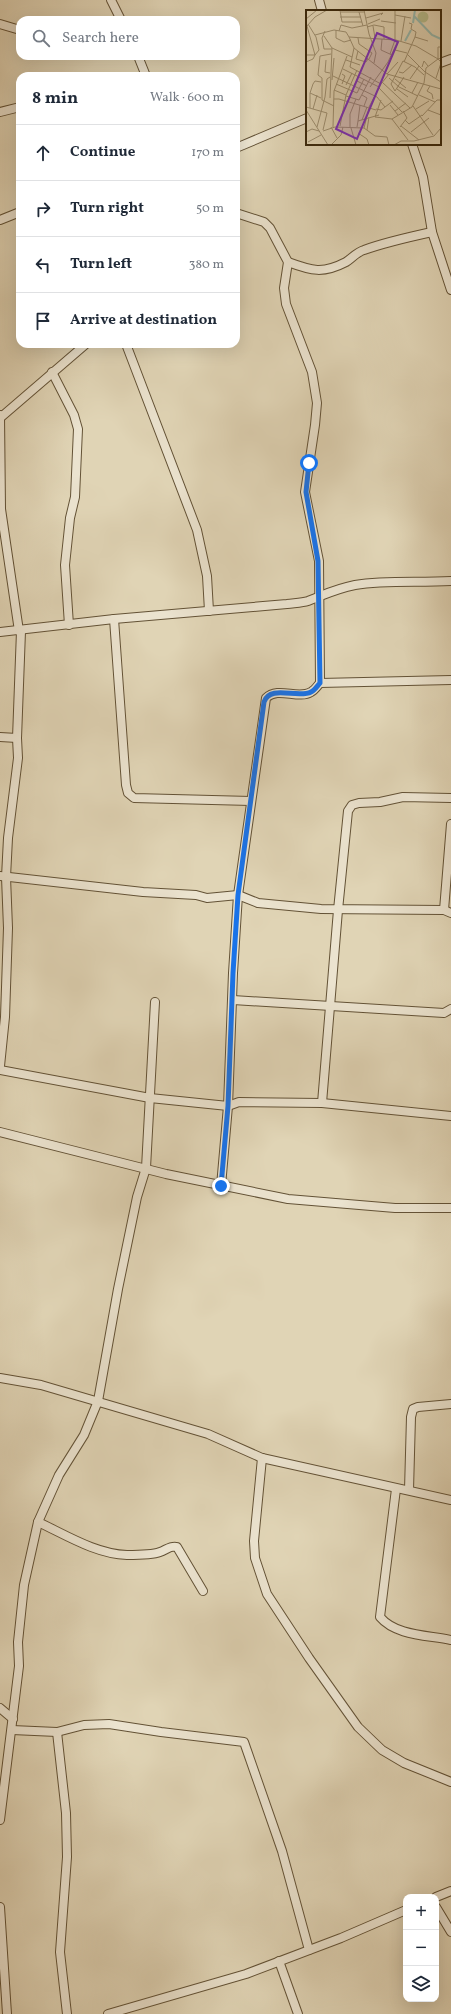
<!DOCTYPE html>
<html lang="en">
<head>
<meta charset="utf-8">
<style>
	:root { --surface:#fff; --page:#f6f6f7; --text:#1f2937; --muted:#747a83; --line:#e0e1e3 }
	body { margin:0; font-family:Vollkorn,serif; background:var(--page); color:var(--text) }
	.controls { position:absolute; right:12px; bottom:12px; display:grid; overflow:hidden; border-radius:8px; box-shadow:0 4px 16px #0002 }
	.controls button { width:36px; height:36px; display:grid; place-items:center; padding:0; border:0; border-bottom:1px solid var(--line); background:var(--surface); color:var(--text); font:20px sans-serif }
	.stop { position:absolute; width:12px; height:12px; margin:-9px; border:3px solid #1a73e8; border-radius:50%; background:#fff }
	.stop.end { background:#1a73e8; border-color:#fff; box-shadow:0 1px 4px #0008 }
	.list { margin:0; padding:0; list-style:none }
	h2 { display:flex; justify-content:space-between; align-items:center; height:52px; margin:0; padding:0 16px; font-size:17px }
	h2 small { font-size:13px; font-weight:400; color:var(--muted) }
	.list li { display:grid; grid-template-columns:26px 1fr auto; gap:12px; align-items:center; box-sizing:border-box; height:56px; padding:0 16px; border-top:1px solid var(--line) }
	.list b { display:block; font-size:15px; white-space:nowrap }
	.list em { font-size:13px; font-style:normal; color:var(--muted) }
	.icon { flex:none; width:22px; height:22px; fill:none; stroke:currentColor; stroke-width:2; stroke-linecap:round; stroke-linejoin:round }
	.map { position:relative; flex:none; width:451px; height:2014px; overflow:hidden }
	.search { position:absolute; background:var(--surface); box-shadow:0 4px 16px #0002; left:16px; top:16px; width:224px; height:44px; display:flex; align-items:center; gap:10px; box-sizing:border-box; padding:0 14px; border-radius:12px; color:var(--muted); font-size:15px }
	.panel { position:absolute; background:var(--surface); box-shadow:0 4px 16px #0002; left:16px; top:72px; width:224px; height:276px; border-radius:12px }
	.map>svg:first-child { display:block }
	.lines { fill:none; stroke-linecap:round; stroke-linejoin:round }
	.street-casing { stroke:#635236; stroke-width:10 }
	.street { stroke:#ebe3cf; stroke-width:8 }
	.route { stroke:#1a73e8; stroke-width:5 }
	.inset-river { fill:none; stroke:#94b8ae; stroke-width:2 }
	.inset-road { fill:none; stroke:#9d8f71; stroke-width:1 }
	.view { fill:#7b2cbf; fill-opacity:0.15; stroke:#7b2cbf; stroke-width:2 }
	.inset-edge { fill:none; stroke:#39270b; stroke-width:2 }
</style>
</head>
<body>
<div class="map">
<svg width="451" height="2014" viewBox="0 0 451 2014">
	<rect width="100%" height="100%" fill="#e0d4b5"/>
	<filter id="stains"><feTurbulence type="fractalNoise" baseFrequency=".005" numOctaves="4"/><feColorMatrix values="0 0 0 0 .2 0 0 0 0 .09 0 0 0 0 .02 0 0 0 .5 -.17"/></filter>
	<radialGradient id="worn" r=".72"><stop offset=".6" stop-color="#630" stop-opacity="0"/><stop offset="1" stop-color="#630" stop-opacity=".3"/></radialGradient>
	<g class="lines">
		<!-- street casing -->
		<g class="street-casing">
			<g id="street">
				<polyline points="111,0 121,20"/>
				<polyline points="319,0 322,11"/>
				<polyline points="0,24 20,30"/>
				<polyline points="138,56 146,76"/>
				<polyline points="440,63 451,59"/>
				<polyline points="0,112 20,107"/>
				<polyline points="412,144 423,177 432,232 451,290"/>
				<polyline points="236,148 307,118"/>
				<polyline points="236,213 264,222 270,228 288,262 284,288 286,304 312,372 317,403 315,425 305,492 319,561 320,683"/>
				<polyline points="0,220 20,212"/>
				<path d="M288 262C312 271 323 274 346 262 352 258 357 252 364 250 386 242 409 237 432 232"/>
				<polyline points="126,344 197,530 207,576 209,611"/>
				<polyline points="52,372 74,415 78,429 75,497 70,518 65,565 69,625"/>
				<polyline points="0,415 1,509 19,631"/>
				<polyline points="0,418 86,344"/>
				<polyline points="114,619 126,785 128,793 134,798 251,801"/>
				<path d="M0 632 114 619 287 604C294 603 302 603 308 601 326 594 335 589 355 585 387 580 419 583 451 581"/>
				<polyline points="0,737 17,738"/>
				<polyline points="0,876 143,892 196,895 207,898 238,895 258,903 321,909 444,910 451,913"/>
				<polyline points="444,910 451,824"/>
				<polyline points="233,1000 444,1013 451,1009"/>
				<polyline points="0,1066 5,1017 8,928 6,877 8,838 18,758 17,738 21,631"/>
				<polyline points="0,1070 150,1098 228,1106 239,1102 322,1103 451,1116"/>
				<polyline points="322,1103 338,910 348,811 352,805 359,803 380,802 403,797 451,798"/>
				<polyline points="0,1132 166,1174 288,1199 395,1208 451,1208"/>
				<path d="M221 1186 228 1106 233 973 238 895 266 698C278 686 298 700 311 692 315 690 318 685 320 683L451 680"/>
				<polyline points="0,1378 41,1385 208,1434 262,1458 451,1500"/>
				<polyline points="262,1458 254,1541 255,1558 267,1594 309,1658 358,1727 382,1750 404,1763 451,1782"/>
				<path d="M396 1489 380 1617C396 1636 428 1635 451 1640"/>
				<polyline points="409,1490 411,1417 413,1409 418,1407 451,1404"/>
				<path d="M38 1522C66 1535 96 1554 127 1555 136 1555 152 1555 160 1552 166 1550 171 1545 177 1547L203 1591"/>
				<polyline points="0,1708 13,1719"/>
				<polyline points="12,1730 57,1732 84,1725 109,1724 161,1732 244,1742 282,1851 309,1950"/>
				<polyline points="57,1732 66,1813 67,1857 60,1952 67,2014"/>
				<polyline points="0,1820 19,1666 18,1642 24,1585 38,1522 59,1475 84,1435 98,1401 118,1289 137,1197 146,1168 155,1002"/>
				<polyline points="436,1897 451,1891"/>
				<polyline points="0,1907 7,2014"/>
				<polyline points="436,1907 451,1932"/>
				<polyline points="279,1961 298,2014"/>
				<polyline points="108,2014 246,1974 341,1938 406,1910"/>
			</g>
		</g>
		<!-- street -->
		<use href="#street" class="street"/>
	</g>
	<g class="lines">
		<!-- route -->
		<path class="route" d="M221 1186 228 1106 233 973 238 895 264 702C270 684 298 699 311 692 315 690 318 685 320 683L318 561 306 492 309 463"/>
	</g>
	<!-- overview -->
	<g transform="translate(306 10)">
		<rect width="135" height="135" fill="#e0d4b5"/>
		<path d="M111.5 7a5.5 5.5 0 1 1 11 0a5.5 5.5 0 1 1-11 0Z" fill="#b5bc8c"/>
		<path class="inset-river" d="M108 6 126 25 135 29M107 13 109 0M99 31 105 20"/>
		<path class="inset-road" d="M34 0 36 12H56M58 0 63 24 70 43 68 53M35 2H59M53 2 57 16M89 5 105 8M34 7H55M60 8 77 3 75 5M0 9 11 0M75 11 90 13M103 13 106 14 105 19 110 22 109 27M62 14 74 9M67 16 69 28M61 17 68 15 78 17V29M30 20V28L38 32 45 30M19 21 16 28 18 39H26M33 21 35 15 46 18 61 15M9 25 28 20 40 22 43 27M18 26 26 38M52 28 53 34 66 43 63 49M76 29 75 40 86 45M89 30V0M95 31 99 6M48 38 44 57 75 74M89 40 101 43M52 41 50 49 60 52 62 49M25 44 14 46 12 65 16 68V90L28 96M84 44 89 30M101 44 119 62 135 72M0 45H9L13 40 10 27 2 14M135 48 132 49 110 36 90 30 43 27 48 38 81 64 135 79M132 49V37H135M20 50 19 62 24 63M40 50 54 55M0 52 7 49 9 45 1 16 9 7 21 0M98 52 109 27 122 31M116 57 118 51 122 56M37 59 73 77M93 62 97 63 106 55M36 64 39 66 36 74M81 64 92 52M27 66 71 87 79 97M83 68 93 77 112 86M130 68 135 53M89 69 100 78M104 69 113 56M26 70 28 48M76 72 104 98M30 74 51 83 58 69M40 75 46 63M48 75 51 71 61 76M124 76 121 81 126 84 127 89M64 77 82 52 92 31M73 78 96 102M91 79 102 87M28 80 40 85M89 81 85 74 97 51 109 57 118 65M89 81 98 67M4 83 15 88M106 83 112 72M56 85 61 88 58 96M113 85 129 92M40 86 53 90 65 67M24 88 26 38 46 47M28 89H33L70 100M75 90 69 107 86 109 106 97 118 73 120 58 132 49 135 52M84 95 92 105M107 96 127 125M0 97 21 103 17 120M63 97 75 74 83 64M4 98V83L7 74 9 71 15 72M7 99 11 85M70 99 75 100 87 91M110 99 123 91M0 100 22 135M122 100 135 105M89 101 100 93M116 106 131 90H135M86 109 102 130M56 110 61 97M99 110 103 114 116 105M52 111 54 95M34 116 40 85 51 60M95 116 113 130M11 117 19 87 21 69 24 67M25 117 31 128M27 117 28 81 41 46M44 117V104L50 89M51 117 52 111 73 105M94 117 101 108 97 101M45 118 50 135M58 118 63 98M61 120 63 107M17 121 29 117 58 118 69 126 81 127 83 135M0 122 6 119 13 121M105 122 123 108M52 123 61 129 63 135M2 132 15 125M25 135 35 125 37 117M88 135 95 131H108L128 126 135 118"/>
		<path class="view" d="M71 23 92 32 51 129 30 119Z"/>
		<rect width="135" height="135" class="inset-edge"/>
	</g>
	<rect width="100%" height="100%" filter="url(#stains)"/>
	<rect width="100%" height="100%" fill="url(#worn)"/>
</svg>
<div class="controls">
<button>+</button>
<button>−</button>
<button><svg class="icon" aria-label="layers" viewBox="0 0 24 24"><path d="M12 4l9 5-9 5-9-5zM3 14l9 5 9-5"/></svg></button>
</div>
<div class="stop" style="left:309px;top:463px"></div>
<div class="stop end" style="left:221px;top:1186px"></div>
<div class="search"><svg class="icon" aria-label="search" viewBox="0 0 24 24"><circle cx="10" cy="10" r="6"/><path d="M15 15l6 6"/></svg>Search here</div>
<section class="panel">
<h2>8 min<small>Walk · 600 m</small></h2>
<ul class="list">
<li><svg class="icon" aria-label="ahead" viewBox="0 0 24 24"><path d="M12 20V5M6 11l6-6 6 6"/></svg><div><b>Continue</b></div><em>170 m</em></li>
<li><svg class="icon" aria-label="right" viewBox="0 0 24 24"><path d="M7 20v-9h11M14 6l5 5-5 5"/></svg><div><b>Turn right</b></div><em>50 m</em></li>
<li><svg class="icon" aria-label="left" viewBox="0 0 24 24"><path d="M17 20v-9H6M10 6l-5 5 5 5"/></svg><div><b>Turn left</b></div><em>380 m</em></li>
<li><svg class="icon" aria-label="arrive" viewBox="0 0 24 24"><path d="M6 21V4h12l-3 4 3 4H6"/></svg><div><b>Arrive at destination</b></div></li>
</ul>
</section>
</div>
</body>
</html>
